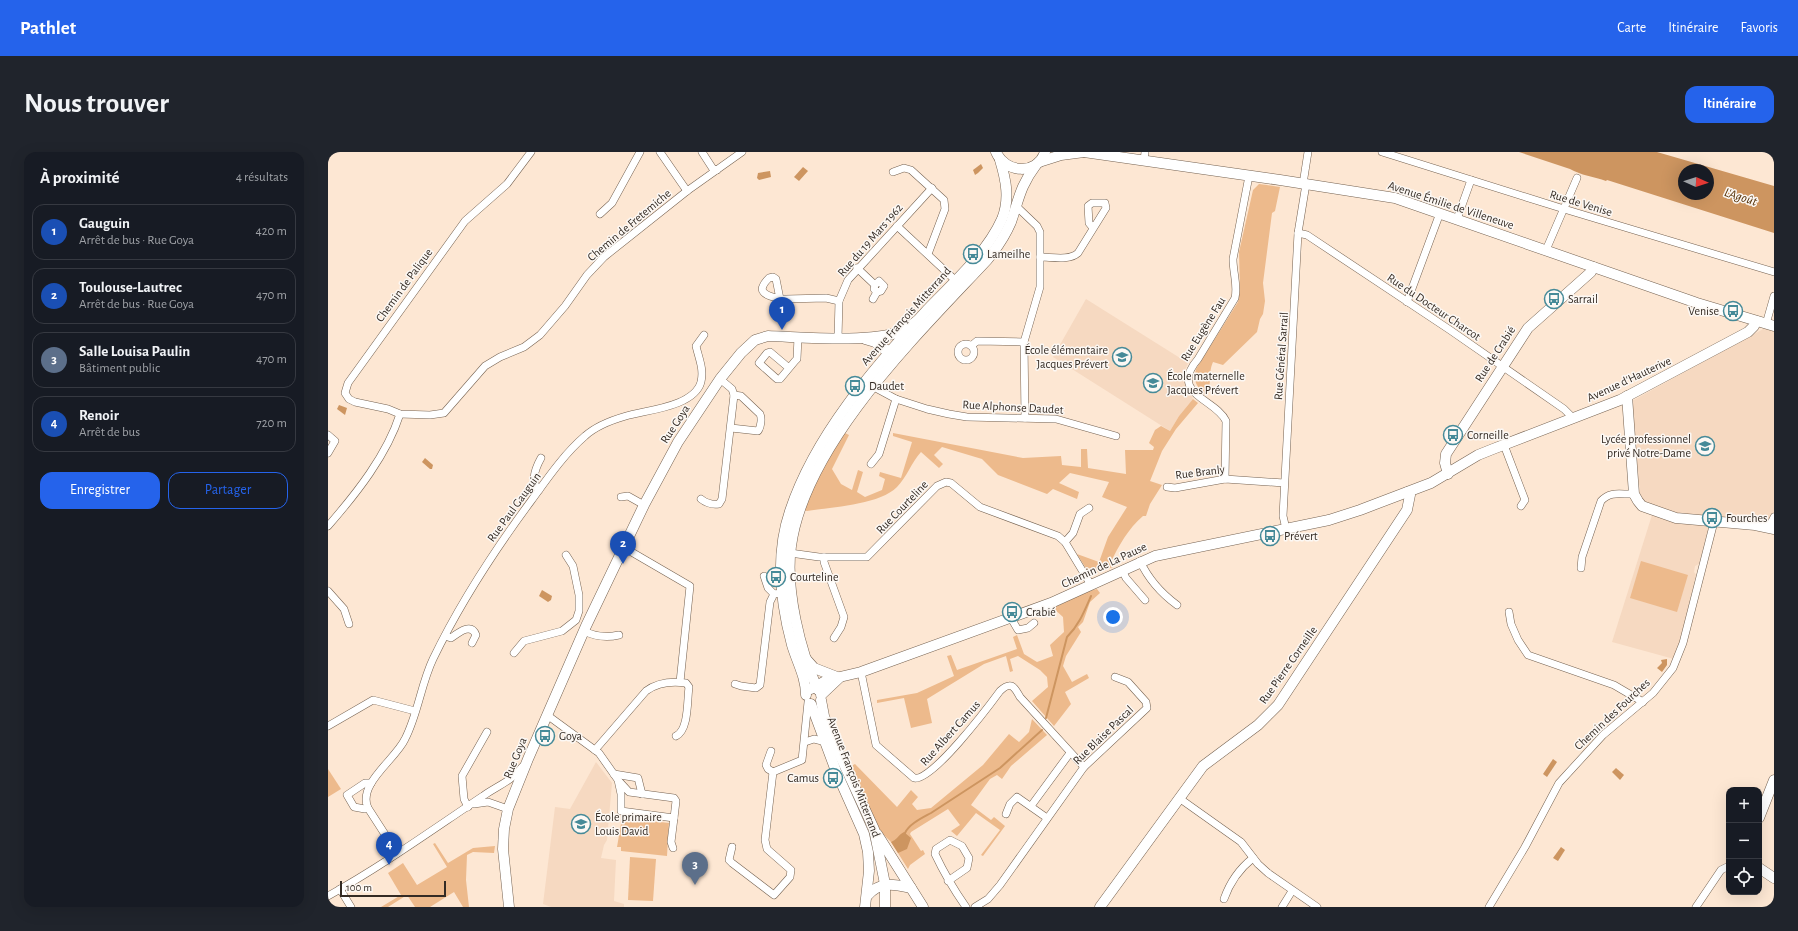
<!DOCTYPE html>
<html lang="fr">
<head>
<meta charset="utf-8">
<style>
	:root { --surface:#171b24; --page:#20242c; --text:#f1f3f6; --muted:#9ea1a6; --line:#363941; --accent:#2563eb }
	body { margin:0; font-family:"Alegreya Sans",sans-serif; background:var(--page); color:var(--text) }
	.controls { position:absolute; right:12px; bottom:12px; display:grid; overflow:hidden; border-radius:8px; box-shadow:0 4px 16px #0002 }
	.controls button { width:36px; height:36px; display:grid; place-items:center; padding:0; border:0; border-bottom:1px solid var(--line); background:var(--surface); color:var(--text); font:20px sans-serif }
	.compass { position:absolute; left:1350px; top:12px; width:36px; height:36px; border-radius:50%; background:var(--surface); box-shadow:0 4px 16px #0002; rotate:93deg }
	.scale { position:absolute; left:12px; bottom:10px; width:106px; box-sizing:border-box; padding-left:4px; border:2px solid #342b24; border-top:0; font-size:11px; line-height:14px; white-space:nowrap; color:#342b24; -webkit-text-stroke:3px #fcf8f4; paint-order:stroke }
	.you { position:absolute; left:785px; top:465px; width:14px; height:14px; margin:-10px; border:3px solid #fff; border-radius:50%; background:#1a73e8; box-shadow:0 0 0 6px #1a73e833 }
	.badge { display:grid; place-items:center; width:26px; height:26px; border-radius:50%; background:var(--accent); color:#fff; font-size:13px; font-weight:700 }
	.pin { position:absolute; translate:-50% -33px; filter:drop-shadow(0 1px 2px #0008) }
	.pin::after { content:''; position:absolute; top:21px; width:14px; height:12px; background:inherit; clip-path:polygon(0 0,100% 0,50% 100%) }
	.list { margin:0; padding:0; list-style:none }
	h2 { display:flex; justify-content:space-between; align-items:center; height:52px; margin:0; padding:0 16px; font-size:17px }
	h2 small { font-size:13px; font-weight:400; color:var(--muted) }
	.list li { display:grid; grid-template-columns:26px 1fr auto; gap:12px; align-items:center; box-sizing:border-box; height:56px; margin:0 8px 8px; padding:0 8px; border:1px solid var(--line); border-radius:12px }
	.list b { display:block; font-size:15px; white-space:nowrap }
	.list p { margin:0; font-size:13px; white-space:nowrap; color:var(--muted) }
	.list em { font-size:13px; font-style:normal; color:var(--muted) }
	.actions { display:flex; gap:8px; padding:12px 16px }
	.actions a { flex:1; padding:9px 0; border:1px solid var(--accent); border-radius:12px; text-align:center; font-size:14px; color:var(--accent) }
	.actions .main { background:var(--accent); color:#fff }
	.icon { flex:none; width:22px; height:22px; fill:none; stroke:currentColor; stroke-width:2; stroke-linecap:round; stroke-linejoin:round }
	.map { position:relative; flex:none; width:1446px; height:755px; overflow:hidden; border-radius:12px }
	header { display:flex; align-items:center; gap:24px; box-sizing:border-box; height:56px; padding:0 20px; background:var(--accent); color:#fff }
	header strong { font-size:19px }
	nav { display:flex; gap:22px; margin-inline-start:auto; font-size:14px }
	.intro { display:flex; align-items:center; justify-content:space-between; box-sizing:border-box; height:96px; padding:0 24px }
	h1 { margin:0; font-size:28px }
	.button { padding:10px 18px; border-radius:12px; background:var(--accent); color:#fff; font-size:14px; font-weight:700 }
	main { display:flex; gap:24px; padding:0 24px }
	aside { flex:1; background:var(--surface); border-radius:12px; box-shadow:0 4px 16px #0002 }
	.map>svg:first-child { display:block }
	.built { fill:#f6d9c1 }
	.green { fill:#edba8c }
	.water { fill:#cd9560; fill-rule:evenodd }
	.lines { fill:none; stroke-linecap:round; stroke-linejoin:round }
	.stream { stroke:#cd9560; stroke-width:2 }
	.street-casing { stroke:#756251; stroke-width:8 }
	.secondary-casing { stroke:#756251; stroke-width:11 }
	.street { stroke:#fff; stroke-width:7 }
	.secondary { stroke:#fff; stroke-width:10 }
	.labels { text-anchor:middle; stroke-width:3; stroke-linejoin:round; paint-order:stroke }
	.street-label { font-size:12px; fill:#342b24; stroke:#fcf8f4 }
	.poi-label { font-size:12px; fill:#342b24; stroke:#fcf8f4; text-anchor:start }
	.water-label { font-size:13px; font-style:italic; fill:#512c00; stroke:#fcf8f4 }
</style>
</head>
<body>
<header>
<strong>Pathlet</strong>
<nav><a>Carte</a><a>Itinéraire</a><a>Favoris</a></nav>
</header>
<div class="intro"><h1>Nous trouver</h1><a class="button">Itinéraire</a></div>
<main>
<aside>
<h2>À proximité<small>4 résultats</small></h2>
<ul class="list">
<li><span class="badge" style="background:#1a4fb4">1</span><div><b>Gauguin</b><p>Arrêt de bus · Rue Goya</p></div><em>420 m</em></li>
<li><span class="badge" style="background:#1a4fb4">2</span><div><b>Toulouse-Lautrec</b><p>Arrêt de bus · Rue Goya</p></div><em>470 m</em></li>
<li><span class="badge" style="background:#5c6f8a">3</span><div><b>Salle Louisa Paulin</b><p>Bâtiment public</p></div><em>470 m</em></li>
<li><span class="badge" style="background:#1a4fb4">4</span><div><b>Renoir</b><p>Arrêt de bus</p></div><em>720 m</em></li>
</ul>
<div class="actions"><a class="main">Enregistrer</a><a>Partager</a></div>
</aside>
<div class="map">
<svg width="1446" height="755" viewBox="0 0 1446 755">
	<rect width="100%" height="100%" fill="#fde7d3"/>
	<!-- built -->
	<g class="built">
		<polygon points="758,147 860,211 857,218 857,228 865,247 851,264 842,279 725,205"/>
		<polygon points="1437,176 1446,179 1446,359 1442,367 1436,369 1349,361 1317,351 1312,343 1304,249"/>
		<polygon points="1324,363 1378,372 1380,377 1371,412 1367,414 1366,420 1368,423 1350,497 1346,507 1284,490"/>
		<polygon points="268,610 284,631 279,688 276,693 273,706 288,708 286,749 296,752 296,755 223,755 215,752 227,655 242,657"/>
	</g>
	<!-- green -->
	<g class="green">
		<path d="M931 32 952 35 947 59 944 61 935 131 937 149 935 162 932 167 929 180 895 213 885 210C879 224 886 229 877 243 868 234 865 229 868 217L910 150 912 138 911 100 925 38Z"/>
		<path d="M865 247 870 251 848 277 834 299 822 329 834 333 822 352 818 364H815C800 377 791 393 782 412L785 415 765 422 761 421 749 402 771 410 780 385 799 355 774 345 781 330 742 321 731 331 751 340 749 347 725 337 719 342 670 323 654 307 614 295 606 303 615 312 611 316 593 300C583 311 579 325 569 335 551 353 504 355 479 359L476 358 494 317 517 281 521 283 504 317 513 332 524 338 530 318 535 320 529 340 537 345 554 338 557 327 551 324 552 320 573 326 584 290 565 284V281L695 306 733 304 734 313 753 315V297H759L760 316 798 322 797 298H825L826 295 821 291 827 278 833 274 842 279 851 264Z"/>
		<polygon points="1313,409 1360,423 1349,460 1302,446"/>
		<polygon points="769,437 772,441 762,450 755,470 750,475 753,480 738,504 735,514 744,530 759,522 761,526 737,540 743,552 726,574 704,549 720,535 719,525 712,518 690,504 682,507 685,519 682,520 678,504 656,512 599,547 604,571 583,576 576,546 549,551 549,548 589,541 626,524 619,504 623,503 629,518 689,497 685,485 689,483 696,502 709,510 725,504 722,493 736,480 735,465 725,456 761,439"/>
		<polygon points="704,567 719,583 683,614 674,627 669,623 662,627 643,653 663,668 666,665 677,674 655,704 653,703 672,678 648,661 629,684 623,679 632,673 620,657 583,680 582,682 593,699 595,698 597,702 582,713 580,717 563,690 552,679 546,670 521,615 527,612 569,655 583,638 590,645 584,652 589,658 603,656 655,613 681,582 691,590 701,580"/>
		<polygon points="0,617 13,637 0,645"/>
		<polygon points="294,666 341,671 339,704 293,699 293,695 289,695"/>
		<polygon points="107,691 120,711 145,696 167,694 166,701 145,700 139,703 138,728 141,755 135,755 126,740 102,755 87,755 79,743 60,755 53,755 73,743 60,721 75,711 89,733 119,715 105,692"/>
		<polygon points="302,705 328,707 325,749 300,748"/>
	</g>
	<!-- water -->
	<g class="water">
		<path d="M1191 0H1329L1446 34V81L1279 28 1278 29C1267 25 1252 23 1242 17ZM1356 18H1380V42H1356Z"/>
		<polygon points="653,12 655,16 650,21 647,23 645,18"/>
		<polygon points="475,15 480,19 471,29 466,25"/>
		<polygon points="442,19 443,25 431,28 429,26 430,21"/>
		<polygon points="11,253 19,256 17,263 9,257"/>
		<polygon points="97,306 105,313 104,317 102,317 94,310"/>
		<polygon points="214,438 224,444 223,448 220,450 211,444"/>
		<polygon points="1339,507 1339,513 1334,520 1329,516 1334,511 1333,508"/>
		<polygon points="1225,607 1229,610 1219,625 1215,622"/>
		<polygon points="1288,616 1296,623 1292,628 1284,620"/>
		<path d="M576 680 583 686 579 697 570 701 563 690C569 688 570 683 576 680Z"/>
		<polygon points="1233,695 1237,698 1230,709 1225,706"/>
	</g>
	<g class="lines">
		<!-- stream -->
		<g class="stream">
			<path d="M718 566 739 485C751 473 756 460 763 444"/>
			<path d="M577 681C581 672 594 666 603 661L672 616 714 578"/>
		</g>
		<!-- street casing -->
		<g class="street-casing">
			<g id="street">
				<polyline points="203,0 179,32 137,69 20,231 17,241 21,247 27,250 60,257 72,262 102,263 116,261 157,214 172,205 196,195 212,183 237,154 259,123 276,105 359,39 414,0"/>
				<polyline points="332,0 359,39"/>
				<polyline points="374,0 385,17 389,18"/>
				<polyline points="1054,0 1236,57 1446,120"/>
				<polyline points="816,9 817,0"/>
				<polyline points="565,20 576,16 583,18 616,48 617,57 600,102"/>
				<polyline points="975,32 980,0"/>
				<polyline points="688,54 709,74 712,80 712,135 696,190 697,266"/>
				<polyline points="272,62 284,51 312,0"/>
				<polyline points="1129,67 1143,28"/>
				<polyline points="569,74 627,128"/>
				<polyline points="970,81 979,83 1122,178 1236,257 1243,264 1244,267"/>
				<polyline points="1218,98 1249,26"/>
				<path d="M712 105C724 105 741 109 750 101L778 56 777 51H764L760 54 761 71 765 76"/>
				<polyline points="529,116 547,133 546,137 549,140 553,139 556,134 551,129 547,133"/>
				<path d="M452 147 448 127 445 125 441 126C439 128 436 131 435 134 430 144 452 147 458 147L498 146 511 149"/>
				<polyline points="545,147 549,140"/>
				<polyline points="1079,150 1112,61"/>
				<polyline points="1438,172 1446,144"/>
				<polyline points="510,186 511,149 520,128 604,36"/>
				<circle cx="638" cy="200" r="8"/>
				<polyline points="643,194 649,189 696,190"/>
				<polyline points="461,216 442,200 439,201 431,211 449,227 452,227 467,209 469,207 470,185"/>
				<polyline points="542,233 568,247 599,257 621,262 639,265 728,267 788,284"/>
				<path d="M403 276 430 279C433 275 434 266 432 262L413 244 406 243"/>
				<polyline points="0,283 7,289 0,301"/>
				<polyline points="1176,293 1197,348 1193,354"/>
				<polyline points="543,312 551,302 568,247"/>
				<path d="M897 327 898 269C888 247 840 242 870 207L907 146C910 133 905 121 905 107L921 24"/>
				<polyline points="839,335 847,336 897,327 956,331"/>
				<path d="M211 338C202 330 208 315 213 306"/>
				<polyline points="293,345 300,344 316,353"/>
				<path d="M373 347C378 351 384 353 391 352L394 347 406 243 404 237 392 227"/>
				<path d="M0 374C28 342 59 303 72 262"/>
				<polyline points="1435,374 1443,371 1446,365"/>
				<polyline points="958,377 955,364 970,81 978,32"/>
				<polyline points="737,390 745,381 752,362 761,356"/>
				<polyline points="295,395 362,434 352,530"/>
				<polyline points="462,401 491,405 539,405 609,334 618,330 623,331 652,355 730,384 737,390 763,433"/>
				<polyline points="496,405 496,410 516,465 513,475 506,486"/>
				<path d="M812 409C820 426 834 442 849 453"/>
				<path d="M1253 416 1254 405 1273 349C1283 338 1294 343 1306 342"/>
				<polyline points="794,418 798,426 817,448"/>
				<polyline points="436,424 440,436 446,442"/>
				<polyline points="0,439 16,457 21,472"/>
				<polyline points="1181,460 1183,472 1190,488 1200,503 1286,533 1315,550"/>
				<polyline points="683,466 690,478 700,476 706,471"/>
				<path d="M256 479C266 484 279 486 291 483"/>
				<path d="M117 484 123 486C130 481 143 470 148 483L144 491"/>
				<polyline points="186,501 196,489 234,479 248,468 251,459 251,443 245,414 238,403"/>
				<path d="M533 520 548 593 586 626C603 631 661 554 672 539 683 529 686 534 692 545L756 615"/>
				<polyline points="407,532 413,534 428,536 432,533 442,450 446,442 454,441"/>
				<polyline points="219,563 271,601 290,628 301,640 346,646 348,649 346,666 293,659 293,642 290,628"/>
				<polyline points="0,574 45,548 87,559"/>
				<polyline points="477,590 486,587 498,590"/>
				<path d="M267 598 318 539C330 530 343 529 358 531L361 535C359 548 361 578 348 584"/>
				<polyline points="443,599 438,613 440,617 445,620"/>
				<polyline points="286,622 310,626 314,642"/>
				<polyline points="851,646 913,690 930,712 940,721 989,755"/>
				<polyline points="146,652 160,650 180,657"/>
				<polyline points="703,654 742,601"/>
				<polyline points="140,655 136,647 134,624 159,580"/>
				<polyline points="40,656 37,657 26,655 19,643 37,631 43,631"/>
				<polyline points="678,662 682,652 689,645 719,666"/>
				<polyline points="404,695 401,708 404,711 446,743 462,725 463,718 439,697 437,688 445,620 474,608 480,550"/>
				<polyline points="345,696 343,690 346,666"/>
				<path d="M69 701 40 656C29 632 68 607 77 587 90 562 93 532 105 507 132 451 166 399 203 349 219 327 236 302 257 284 268 274 284 268 298 264 318 258 366 255 373 230 376 217 371 207 368 194L376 183"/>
				<path d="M620 729 639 716 641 706 634 694 622 688 608 697 607 702C616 721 626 738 638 755"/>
				<polyline points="12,737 23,755"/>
				<path d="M0 744C54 714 104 678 155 644 169 634 184 629 194 615"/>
				<path d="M896 747C902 730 911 717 925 706"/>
				<polyline points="647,755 660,747 672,733 756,615 819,556 818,550 800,530 787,525"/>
				<polyline points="954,755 964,739"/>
				<polyline points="1161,755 1197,695 1231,631 1275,583 1325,541 1345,516 1355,491 1386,370"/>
				<polyline points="1368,755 1393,718 1401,714"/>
			</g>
		</g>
		<!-- secondary casing -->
		<g class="secondary-casing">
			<g id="secondary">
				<path d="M668 0C677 21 709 24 717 0"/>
				<polyline points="756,0 952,28 1067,46 1369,151 1446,174"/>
				<polyline points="711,10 733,3 756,0"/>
				<polyline points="537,187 547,190 556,197 567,200"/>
				<polyline points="1299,244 1306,342 1310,349 1314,354 1348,366 1427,373 1446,377"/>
				<polyline points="1120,322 1117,311 1118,302 1200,176 1263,120 1265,115"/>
				<polyline points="478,507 486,516 509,525"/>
				<polyline points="483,537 499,528 533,520 723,451 827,404 1001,368 1032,358 1103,331 1150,303 1165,297 1292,248 1420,180 1426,174 1428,169"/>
				<path d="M490 538C472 499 457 437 463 394 477 291 591 181 659 108 669 96 677 84 683 70 691 47 692 34 708 13"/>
				<path d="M478 543C478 525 469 510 464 493 452 449 447 403 462 359 487 283 546 216 600 157 625 131 659 101 674 67 682 47 678 28 672 8"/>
				<polyline points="493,543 511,526"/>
				<polyline points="493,548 496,564 503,584 546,677 557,732 557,755"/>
				<polyline points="483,552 508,619 536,682 540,700 541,719 537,755"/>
				<polyline points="1431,666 1446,628"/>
				<polyline points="549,682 595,755"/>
				<polyline points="1431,716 1446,726"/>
				<path d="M539 744C552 729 565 732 583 736"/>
				<path d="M181 755 175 697 176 677 180 657 200 607 258 474 316 353 350 290 392 227 413 201 427 188 440 184C474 185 542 191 571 180 578 177 584 173 589 169"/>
				<polyline points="772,755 875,614 930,573 950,553 1079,358 1082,343 1080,340"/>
			</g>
		</g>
		<!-- street -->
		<use href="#street" class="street"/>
		<!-- secondary -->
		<use href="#secondary" class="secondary"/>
	</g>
	<!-- icons -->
	<defs>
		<g id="bus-ring" transform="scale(1)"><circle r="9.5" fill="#fcf8f4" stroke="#468a98" stroke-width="1.5"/><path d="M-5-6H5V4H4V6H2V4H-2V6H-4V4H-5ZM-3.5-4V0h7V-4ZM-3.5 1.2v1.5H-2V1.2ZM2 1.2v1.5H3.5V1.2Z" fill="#468a98"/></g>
		<g id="school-ring" transform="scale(1)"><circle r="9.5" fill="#fcf8f4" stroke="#468a98" stroke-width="1.5"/><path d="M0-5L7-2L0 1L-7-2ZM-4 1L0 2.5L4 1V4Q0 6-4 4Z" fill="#468a98"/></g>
	</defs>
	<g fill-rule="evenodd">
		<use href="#bus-ring" x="645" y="102"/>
		<use href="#bus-ring" x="1226" y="147"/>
		<use href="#bus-ring" x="1405" y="159"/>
		<use href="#school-ring" x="794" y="205"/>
		<use href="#school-ring" x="825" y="231"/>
		<use href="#bus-ring" x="527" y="234"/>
		<use href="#bus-ring" x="1125" y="283"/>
		<use href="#school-ring" x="1377" y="294"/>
		<use href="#bus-ring" x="1384" y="366"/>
		<use href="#bus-ring" x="942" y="384"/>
		<use href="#bus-ring" x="448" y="425"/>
		<use href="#bus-ring" x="684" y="460"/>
		<use href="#bus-ring" x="217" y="584"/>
		<use href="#bus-ring" x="505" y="626"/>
		<use href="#school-ring" x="253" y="672"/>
	</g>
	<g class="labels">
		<!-- street labels -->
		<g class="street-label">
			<text transform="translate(1253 51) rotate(17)" y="4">Rue de Venise</text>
			<text transform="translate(1123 53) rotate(18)" y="4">Avenue Émilie de Villeneuve</text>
			<text transform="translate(301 73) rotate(-40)" y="4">Chemin de Fretemiche</text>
			<text transform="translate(542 88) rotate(-49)" y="4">Rue du 19 Mars 1962</text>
			<text transform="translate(76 133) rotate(-54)" y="4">Chemin de Palique</text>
			<text transform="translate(1106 155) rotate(34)" y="4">Rue du Docteur Charcot</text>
			<text transform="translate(578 164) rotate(-48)" y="4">Avenue François Mitterrand</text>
			<text transform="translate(875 177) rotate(-58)" y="4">Rue Eugène Fau</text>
			<text transform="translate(1167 202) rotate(-57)" y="4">Rue de Crabié</text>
			<text transform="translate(953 204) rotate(-86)" y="4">Rue Général Sarrail</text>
			<text transform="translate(1301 227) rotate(-25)" y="4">Avenue d'Hauterive</text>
			<text transform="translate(685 255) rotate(3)" y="4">Rue Alphonse Daudet</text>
			<text transform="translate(347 272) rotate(-57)" y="4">Rue Goya</text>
			<text transform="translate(872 320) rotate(-7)" y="4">Rue Branly</text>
			<text transform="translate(186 355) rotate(-54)" y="4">Rue Paul Gauguin</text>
			<text transform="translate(574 355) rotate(-46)" y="4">Rue Courteline</text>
			<text transform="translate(776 413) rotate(-25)" y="4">Chemin de La Pause</text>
			<text transform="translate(960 513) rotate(-55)" y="4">Rue Pierre Corneille</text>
			<text transform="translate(1284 562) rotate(-43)" y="4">Chemin des Fourches</text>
			<text transform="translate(622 581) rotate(-48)" y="4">Rue Albert Camus</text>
			<text transform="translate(775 583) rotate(-44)" y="4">Rue Blaise Pascal</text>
			<text transform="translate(187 606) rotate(-68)" y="4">Rue Goya</text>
			<text transform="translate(526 625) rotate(69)" y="4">Avenue François Mitterrand</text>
		</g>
		<!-- poi labels -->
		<g class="poi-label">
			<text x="659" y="106">Lameilhe</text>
			<text x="1240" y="151">Sarrail</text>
			<text x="1391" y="163" text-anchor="end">Venise</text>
			<text x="780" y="202" text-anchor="end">École élémentaire<tspan x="780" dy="14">Jacques Prévert</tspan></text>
			<text x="839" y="228">École maternelle<tspan x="839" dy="14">Jacques Prévert</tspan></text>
			<text x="541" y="238">Daudet</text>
			<text x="1139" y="287">Corneille</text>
			<text x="1363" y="291" text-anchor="end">Lycée professionnel<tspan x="1363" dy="14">privé Notre-Dame</tspan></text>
			<text x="1398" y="370">Fourches</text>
			<text x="956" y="388">Prévert</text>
			<text x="462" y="429">Courteline</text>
			<text x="698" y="464">Crabié</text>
			<text x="231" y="588">Goya</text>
			<text x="491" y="630" text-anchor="end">Camus</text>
			<text x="267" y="669">École primaire<tspan x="267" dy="14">Louis David</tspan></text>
		</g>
		<!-- water labels -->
		<g class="water-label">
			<text transform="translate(1413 44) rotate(18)" y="5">L'Agoût</text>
		</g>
	</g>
</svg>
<div class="controls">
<button>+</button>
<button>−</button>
<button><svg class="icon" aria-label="locate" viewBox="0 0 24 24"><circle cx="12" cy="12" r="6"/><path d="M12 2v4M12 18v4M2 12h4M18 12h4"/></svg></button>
</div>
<svg class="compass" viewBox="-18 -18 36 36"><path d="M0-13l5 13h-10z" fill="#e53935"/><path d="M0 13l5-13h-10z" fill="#9ea1a6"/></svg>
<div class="scale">100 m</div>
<div class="you"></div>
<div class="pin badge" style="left:454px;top:178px;background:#1a4fb4">1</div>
<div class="pin badge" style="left:295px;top:412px;background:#1a4fb4">2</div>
<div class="pin badge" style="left:367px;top:733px;background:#5c6f8a">3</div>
<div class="pin badge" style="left:61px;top:713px;background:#1a4fb4">4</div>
</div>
</main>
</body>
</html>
